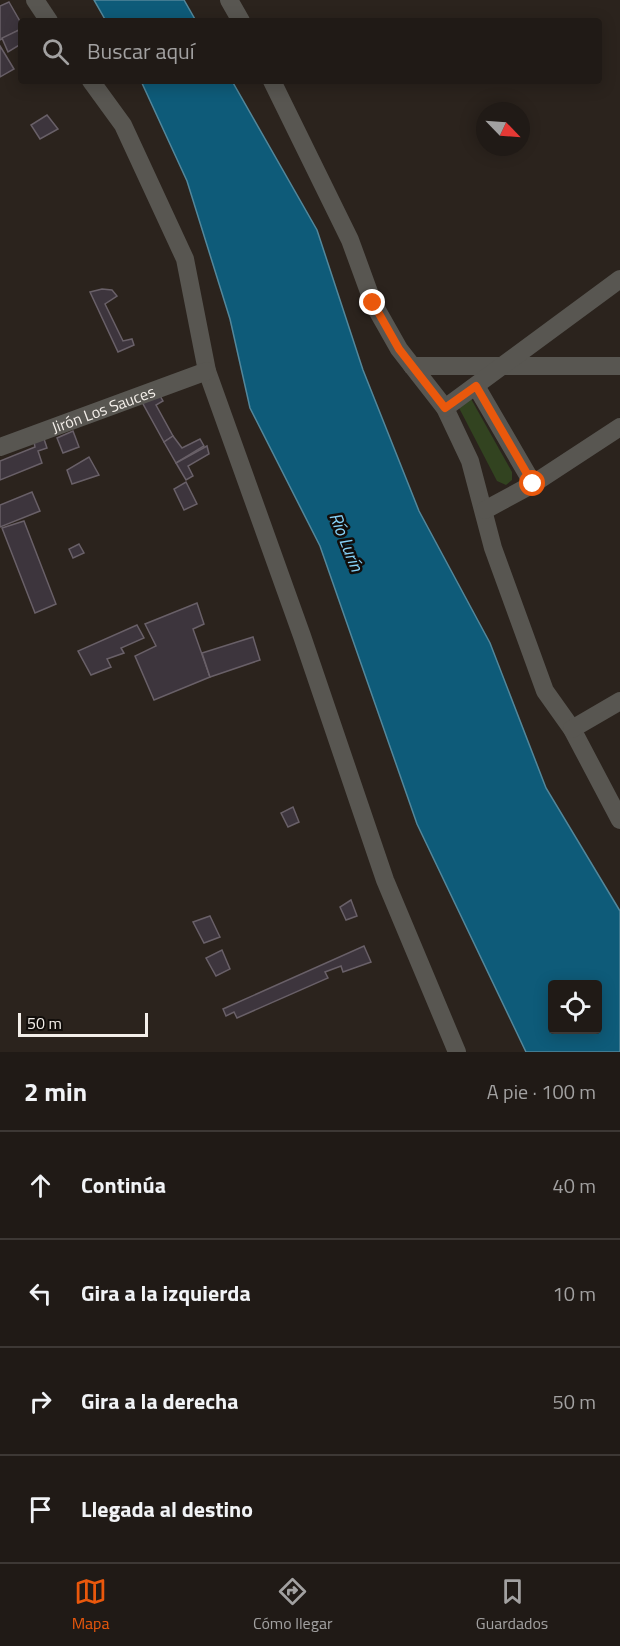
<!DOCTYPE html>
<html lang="es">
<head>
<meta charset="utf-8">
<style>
	:root { --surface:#201a16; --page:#2d2723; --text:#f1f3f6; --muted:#a2a1a1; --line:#3d3835; --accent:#ea580c }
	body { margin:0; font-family:"Titillium Web",sans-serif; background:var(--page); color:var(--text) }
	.controls { position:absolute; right:18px; bottom:18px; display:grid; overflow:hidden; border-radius:6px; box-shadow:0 3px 15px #0003 }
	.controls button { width:54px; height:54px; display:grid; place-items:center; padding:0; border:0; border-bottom:2px solid var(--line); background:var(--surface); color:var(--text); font:30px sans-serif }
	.compass { position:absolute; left:476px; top:102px; width:54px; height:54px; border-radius:50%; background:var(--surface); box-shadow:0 3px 15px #0003; rotate:115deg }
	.scale { position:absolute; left:18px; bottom:15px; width:130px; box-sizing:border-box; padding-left:6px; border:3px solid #f4efea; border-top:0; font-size:16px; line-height:21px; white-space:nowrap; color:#f4efea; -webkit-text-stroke:4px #110d0a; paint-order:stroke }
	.stop { position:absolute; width:18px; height:18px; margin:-14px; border:4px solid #ea580c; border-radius:50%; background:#fff }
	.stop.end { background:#ea580c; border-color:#fff; box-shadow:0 2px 6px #0008 }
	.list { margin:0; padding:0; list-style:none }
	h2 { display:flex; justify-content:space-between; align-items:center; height:78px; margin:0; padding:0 24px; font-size:26px }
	h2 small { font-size:20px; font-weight:400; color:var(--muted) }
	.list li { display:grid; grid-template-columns:39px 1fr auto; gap:18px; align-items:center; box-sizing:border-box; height:108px; padding:0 24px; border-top:2px solid var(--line) }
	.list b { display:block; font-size:22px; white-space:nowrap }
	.list em { font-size:20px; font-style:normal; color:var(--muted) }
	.icon { flex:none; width:33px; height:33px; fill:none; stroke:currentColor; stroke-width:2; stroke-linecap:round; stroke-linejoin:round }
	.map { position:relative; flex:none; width:620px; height:1052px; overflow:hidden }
	.search { position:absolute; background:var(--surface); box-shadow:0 3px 15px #0003; left:18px; right:18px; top:18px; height:66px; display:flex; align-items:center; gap:15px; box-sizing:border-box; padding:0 21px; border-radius:6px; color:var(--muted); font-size:22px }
	.sheet { height:510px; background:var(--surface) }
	nav { display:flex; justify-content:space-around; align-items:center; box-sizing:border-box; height:84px; border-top:2px solid var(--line); background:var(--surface); font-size:16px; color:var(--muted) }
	nav a { display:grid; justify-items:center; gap:3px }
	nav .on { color:var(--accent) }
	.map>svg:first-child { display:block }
	.green { fill:#324320 }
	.water { fill:#0e5b79; stroke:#53879b; stroke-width:1.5; fill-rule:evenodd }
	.building { fill:#3d353d; stroke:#696068; stroke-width:1.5 }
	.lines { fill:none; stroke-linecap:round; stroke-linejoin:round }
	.minor { stroke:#585651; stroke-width:18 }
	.route { stroke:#ea580c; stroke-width:8 }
	.labels { text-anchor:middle; stroke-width:5; stroke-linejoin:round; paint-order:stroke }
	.street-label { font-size:16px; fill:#f4efea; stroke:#110d0a }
	.water-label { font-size:18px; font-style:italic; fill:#87d2f8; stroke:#110d0a }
</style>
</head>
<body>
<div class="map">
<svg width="620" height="1052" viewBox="0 0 620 1052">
	<rect width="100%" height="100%" fill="#2b231d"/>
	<!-- green -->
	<polygon class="green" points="470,397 512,472 512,480 506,485 497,481 457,404"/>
	<!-- water -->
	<g class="water">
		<polygon points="94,0 184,0 196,21 106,21"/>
		<path d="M141 81H232L317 230 363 370 419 511 490 643 546 788 620 911V1052H526L417 824 320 546 250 408 230 319 187 181ZM552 984H598V1030H552Z"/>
	</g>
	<!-- building -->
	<g class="building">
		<polygon points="9,2 21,23 21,29 0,40 0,6"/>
		<polygon points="21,29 21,44 8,52 2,38"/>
		<polygon points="0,46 14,69 0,77"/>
		<polygon points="47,115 58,129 40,139 31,125"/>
		<polygon points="102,289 112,290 117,296 105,304 123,341 132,339 134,345 118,352 90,292"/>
		<polygon points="159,394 163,401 156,405 173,436 164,442 142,402"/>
		<polygon points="73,431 79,447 63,453 57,438"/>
		<polygon points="173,436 182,448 200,439 204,446 176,463 164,442"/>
		<polygon points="44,439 47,448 38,451 42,463 0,480 0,461 35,447 34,442"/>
		<polygon points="207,446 209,454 188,466 193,476 186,480 176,463"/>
		<polygon points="89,457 99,475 72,484 67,470"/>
		<polygon points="186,482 197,504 184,510 174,489"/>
		<polygon points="32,492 40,511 0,527 0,505"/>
		<polygon points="24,521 56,604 35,613 2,528"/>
		<polygon points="79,544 84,553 73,558 69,549"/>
		<polygon points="197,603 204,624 193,629 210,677 154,700 135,656 156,646 145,624"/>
		<polygon points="137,625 144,638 121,648 124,653 107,659 111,667 91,675 78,651"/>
		<polygon points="253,637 260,660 210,677 202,653"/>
		<polygon points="293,807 299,822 288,827 281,813"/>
		<polygon points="351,900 357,916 346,920 340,907"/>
		<polygon points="210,916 220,937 204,943 193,922"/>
		<polygon points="364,946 371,962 343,972 341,966 325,972 328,978 237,1018 234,1012 226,1016 223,1009"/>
		<polygon points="222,950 230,969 216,976 206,958"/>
	</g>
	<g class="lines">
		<!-- minor -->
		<g class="minor">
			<polyline points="35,0 49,21"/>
			<polyline points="229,0 241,21"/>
			<polyline points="91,81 123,125 185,259 207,371 302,636 385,880 457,1052"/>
			<polyline points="272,81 350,240 373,303 399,349 445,408 470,461 493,548 545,691 572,729 620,820"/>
			<polyline points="412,366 620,366"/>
			<polyline points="476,386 533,484"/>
			<polyline points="445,408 620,279"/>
			<path id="s1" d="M0 447 207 371"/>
			<polyline points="485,510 533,484 620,427"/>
			<polyline points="572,729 620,701"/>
		</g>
	</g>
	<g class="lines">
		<!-- route -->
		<polyline class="route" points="373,303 399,349 445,408 476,386 533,484"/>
	</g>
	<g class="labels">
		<!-- street labels -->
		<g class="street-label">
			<text dy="6" stroke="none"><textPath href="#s1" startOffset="110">Jirón Los Sauces</textPath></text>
		</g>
		<!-- water labels -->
		<g class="water-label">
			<text transform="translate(346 542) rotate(68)" y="6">Río Lurín</text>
		</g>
	</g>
</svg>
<div class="controls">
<button><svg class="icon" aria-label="locate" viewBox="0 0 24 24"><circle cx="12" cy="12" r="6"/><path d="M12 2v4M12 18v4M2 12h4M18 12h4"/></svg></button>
</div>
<svg class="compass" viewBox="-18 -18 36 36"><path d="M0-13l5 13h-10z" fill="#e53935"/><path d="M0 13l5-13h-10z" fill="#a2a1a1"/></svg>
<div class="scale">50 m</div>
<div class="stop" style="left:533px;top:484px"></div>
<div class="stop end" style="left:373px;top:303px"></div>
<div class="search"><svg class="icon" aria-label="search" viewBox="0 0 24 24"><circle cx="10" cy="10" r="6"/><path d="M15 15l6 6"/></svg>Buscar aquí</div>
</div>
<section class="sheet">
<h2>2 min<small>A pie · 100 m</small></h2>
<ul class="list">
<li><svg class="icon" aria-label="ahead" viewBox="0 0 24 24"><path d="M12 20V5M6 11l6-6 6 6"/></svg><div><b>Continúa</b></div><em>40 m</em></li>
<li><svg class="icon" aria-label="left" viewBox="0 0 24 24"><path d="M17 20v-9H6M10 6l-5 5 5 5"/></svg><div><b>Gira a la izquierda</b></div><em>10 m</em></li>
<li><svg class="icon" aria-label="right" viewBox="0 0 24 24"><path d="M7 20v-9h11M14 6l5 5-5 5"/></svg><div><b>Gira a la derecha</b></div><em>50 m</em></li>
<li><svg class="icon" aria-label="arrive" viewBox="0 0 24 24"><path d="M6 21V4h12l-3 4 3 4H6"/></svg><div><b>Llegada al destino</b></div></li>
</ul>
</section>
<nav>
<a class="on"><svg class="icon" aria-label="map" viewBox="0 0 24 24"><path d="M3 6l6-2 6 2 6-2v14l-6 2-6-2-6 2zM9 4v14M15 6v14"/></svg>Mapa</a>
<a><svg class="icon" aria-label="directions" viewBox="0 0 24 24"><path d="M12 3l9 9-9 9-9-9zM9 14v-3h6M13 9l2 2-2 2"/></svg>Cómo llegar</a>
<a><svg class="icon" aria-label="saved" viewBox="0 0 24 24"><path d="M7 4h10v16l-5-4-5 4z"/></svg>Guardados</a>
</nav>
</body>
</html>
